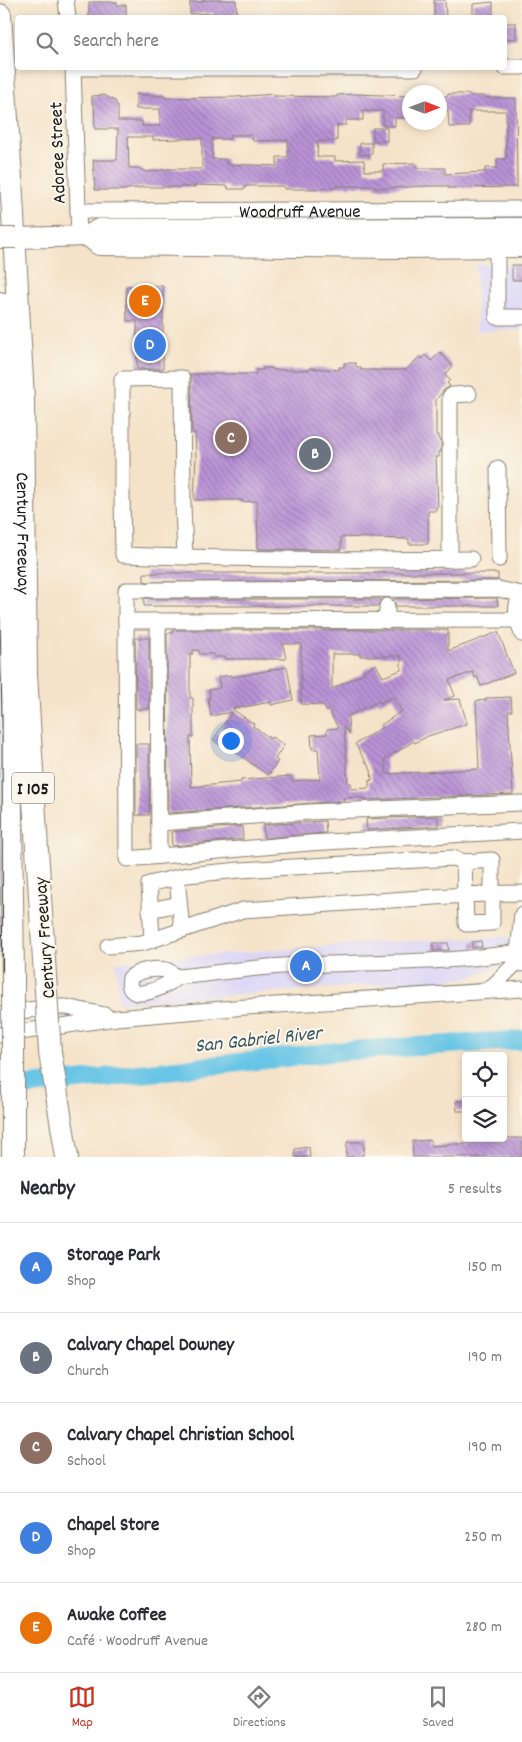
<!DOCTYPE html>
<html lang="en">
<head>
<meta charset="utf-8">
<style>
	:root { --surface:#fff; --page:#f2f2f3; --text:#2b2b33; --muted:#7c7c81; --line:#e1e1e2; --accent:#c8321e }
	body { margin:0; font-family:Dekko,sans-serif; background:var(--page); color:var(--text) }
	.controls { position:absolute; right:15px; bottom:15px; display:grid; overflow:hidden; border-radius:5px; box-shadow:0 2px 8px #0003 }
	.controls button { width:45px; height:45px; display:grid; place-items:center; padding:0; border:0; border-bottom:1px solid var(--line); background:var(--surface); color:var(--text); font:25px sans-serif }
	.compass { position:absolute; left:402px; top:85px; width:45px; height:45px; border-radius:50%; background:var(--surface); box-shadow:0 2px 8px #0003; rotate:90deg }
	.you { position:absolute; left:230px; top:740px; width:18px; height:18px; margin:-12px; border:4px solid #fff; border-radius:50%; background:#1a73e8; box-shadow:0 0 0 8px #1a73e833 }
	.badge { display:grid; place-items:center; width:32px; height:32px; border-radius:50%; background:var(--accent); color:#fff; font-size:16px; font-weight:700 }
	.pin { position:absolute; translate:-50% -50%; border:2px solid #fff; box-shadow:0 1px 5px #0006 }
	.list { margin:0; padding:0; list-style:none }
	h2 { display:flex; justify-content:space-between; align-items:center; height:65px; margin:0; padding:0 20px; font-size:21px }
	h2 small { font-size:16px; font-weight:400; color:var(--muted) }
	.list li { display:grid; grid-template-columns:32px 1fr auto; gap:15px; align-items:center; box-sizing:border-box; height:90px; padding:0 20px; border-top:1px solid var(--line) }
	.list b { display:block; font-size:19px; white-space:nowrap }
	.list p { margin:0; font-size:16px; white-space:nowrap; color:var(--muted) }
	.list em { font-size:16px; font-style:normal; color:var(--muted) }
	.icon { flex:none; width:28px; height:28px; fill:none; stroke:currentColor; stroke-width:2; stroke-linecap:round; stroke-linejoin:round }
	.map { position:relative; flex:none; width:522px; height:1157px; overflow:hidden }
	.search { position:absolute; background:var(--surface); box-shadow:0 2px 8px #0003; left:15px; right:15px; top:15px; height:55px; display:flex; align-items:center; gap:12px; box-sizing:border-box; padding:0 18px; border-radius:5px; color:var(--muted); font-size:19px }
	.sheet { height:515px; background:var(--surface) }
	nav { display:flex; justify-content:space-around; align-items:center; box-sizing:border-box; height:70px; border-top:1px solid var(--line); background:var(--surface); font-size:14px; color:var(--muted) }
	nav a { display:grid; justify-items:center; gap:2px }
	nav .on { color:var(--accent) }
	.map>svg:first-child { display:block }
	.built { fill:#dad6f7 }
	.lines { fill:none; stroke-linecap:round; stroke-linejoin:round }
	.river { stroke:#67c5e5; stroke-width:19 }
	.building { fill:url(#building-back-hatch); fill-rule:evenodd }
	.minor-casing { stroke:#888072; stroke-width:17 }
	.major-casing { stroke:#888072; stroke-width:22 }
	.highway-casing { stroke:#888072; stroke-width:24 }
	.minor { stroke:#fff; stroke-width:15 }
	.major { stroke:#fff; stroke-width:20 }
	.highway { stroke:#fff; stroke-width:22 }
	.tram { stroke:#1c1c1c; stroke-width:1 }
	.major-bridge-casing { stroke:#888072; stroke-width:22; stroke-linecap:butt }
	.highway-bridge-casing { stroke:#888072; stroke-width:24; stroke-linecap:butt }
	.major-bridge { stroke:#fff; stroke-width:20 }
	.highway-bridge { stroke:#fff; stroke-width:22 }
	.labels { text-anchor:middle; stroke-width:4; stroke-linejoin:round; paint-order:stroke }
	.shield { fill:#fbf7ec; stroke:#5f5e5a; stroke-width:1 }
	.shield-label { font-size:18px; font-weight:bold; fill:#1c1c1c }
	.street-label { font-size:19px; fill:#1c1c1c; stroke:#fbf7ec }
	.water-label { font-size:20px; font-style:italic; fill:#365762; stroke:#fbf7ec }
</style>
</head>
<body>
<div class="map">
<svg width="522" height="1157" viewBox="0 0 522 1157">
	<defs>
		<pattern id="building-back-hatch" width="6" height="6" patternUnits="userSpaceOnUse" patternTransform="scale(1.25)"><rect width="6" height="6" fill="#ba93d7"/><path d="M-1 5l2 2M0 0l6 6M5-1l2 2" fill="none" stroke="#9677ae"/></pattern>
	</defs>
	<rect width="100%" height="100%" fill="#fbf7ec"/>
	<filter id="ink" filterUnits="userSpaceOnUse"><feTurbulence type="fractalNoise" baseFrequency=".02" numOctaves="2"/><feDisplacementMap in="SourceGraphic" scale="10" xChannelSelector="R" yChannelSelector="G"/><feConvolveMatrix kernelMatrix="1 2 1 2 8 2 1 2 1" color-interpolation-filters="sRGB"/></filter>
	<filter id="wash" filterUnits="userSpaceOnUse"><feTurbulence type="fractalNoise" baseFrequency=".0096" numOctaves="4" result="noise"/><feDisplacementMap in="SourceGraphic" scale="20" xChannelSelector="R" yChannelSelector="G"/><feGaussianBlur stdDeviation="1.12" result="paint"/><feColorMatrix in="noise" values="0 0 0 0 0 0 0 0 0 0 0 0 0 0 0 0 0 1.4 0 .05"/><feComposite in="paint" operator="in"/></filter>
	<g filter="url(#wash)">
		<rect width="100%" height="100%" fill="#f5e3c9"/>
		<!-- built -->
		<g class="built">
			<polygon points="476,264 522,265 522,330 477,331"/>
			<polygon points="511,937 511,960 469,978 119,1003 116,962 367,943"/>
		</g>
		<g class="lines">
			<!-- river -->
			<polyline class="river" points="0,1089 343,1051 522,1040"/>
		</g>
		<g id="blocks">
			<!-- building -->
			<g class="building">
				<polygon points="202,0 236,0 237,18 214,18 214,13 190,14 190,2 202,2"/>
				<polygon points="434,0 445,0 446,18 434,18"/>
				<polygon points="89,2 117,2 117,5 126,5 126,18 89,18"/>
				<polygon points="493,2 493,18 473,18 473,4"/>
				<rect x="504" y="23" width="12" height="16"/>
				<path d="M136 94 165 96V98L235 97 274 94V96L337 97V95L355 94 410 96V118H395V126H383V111H363V120H346V125H337V141H318L317 157H335V161L364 160 365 171H383V164L416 163V168H445V174L485 172V168H497V159H506V111H469V127H449L448 111H440V96H448V94H469V96H483L486 98H516L517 187 448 188V186H425L391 188H375V186H336V188L308 189H284V186H245V189H228V186L195 185V187H140V188L127 189 125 190H95L93 160H117L118 129H95L94 104H92V96L104 95 115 101 118 107V121H142V126H160V109H136ZM230 135H251L253 141 288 140V157H277V166L226 164V159H212V139H230ZM128 137H153V140L202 138V169H169L146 172 138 168H129Z"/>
				<rect x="373" y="128" width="14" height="13"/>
				<polygon points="360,143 372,143 372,154 360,155"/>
				<rect x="512" y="265" width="10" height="15"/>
				<polygon points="126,286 163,286 163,369 137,369 137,321 127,321"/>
				<polygon points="440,352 453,366 445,375 450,380 447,383 450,386 444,390 436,400 436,435 439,435 439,440 441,440 441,452 439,452 439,457 436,457 438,507 436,507 436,511 428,511 428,544 409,544 409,539 341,537 341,550 258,549 257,501 242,502 242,500 194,500 196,456 195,433 192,433 191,374 256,374 256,370 263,370 263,368 273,368 273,370 309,370 309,368 339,370 339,367 344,367 344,363 356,363 356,367 361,367 361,370 406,370 420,356 422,359 425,355 431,361"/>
				<polygon points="144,573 498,573 498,580 148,582 144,581"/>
				<polygon points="147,598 151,599 381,599 378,606 144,606 144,599"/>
				<polygon points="393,599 497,598 498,606 396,606"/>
				<path d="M173 630H448V651L498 632 514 673 481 686 477 676 475 678 473 672 449 680 455 696 444 700 460 699 467 724 428 736 415 743 414 741 385 759 386 774 479 769 476 701 486 700V698L511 697 512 711H508L513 794 366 800V798L361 799V797L343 798 344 801 168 813 167 633H173ZM283 644H301V704L323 705 326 711 329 710 338 728 327 729V734L311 735 312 749H318L320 779 292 781 291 776 241 780V782L191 787 190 737H193V698H190V654H193V650H199L200 654H214V657H226V659H286ZM332 654H360V656H401V670L383 677 376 664 363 671 364 673 332 689ZM393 697 402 711 381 725 383 727 355 744 371 770 372 780 369 781V788L351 789V783H348L344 727 349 734 348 716 379 701 380 703Z"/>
				<polygon points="135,638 149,638 149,709 136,709"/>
				<polygon points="287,667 293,700 271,705 271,702 232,709 254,724 253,726 271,739 272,737 284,745 275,759 278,761 268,775 227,746 225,749 213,740 232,712 211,716 208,698 210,698 209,690 220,688 218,677 232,675 233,677"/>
				<rect x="136" y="744" width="13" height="71"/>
				<polygon points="438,816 438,826 367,830 366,819"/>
				<polygon points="325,821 326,833 264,838 263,825"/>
				<polygon points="242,826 243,839 172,846 171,832"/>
				<polygon points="481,941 482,947 472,948 472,942"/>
				<polygon points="433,943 448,943 449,950 433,951"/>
				<polygon points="456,1101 466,1101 466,1111 457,1111"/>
				<polygon points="468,1138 522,1138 522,1157 413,1157 412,1141 431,1140 431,1146 447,1145 447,1144 468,1144"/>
				<polygon points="347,1142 364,1142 364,1154 362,1154 362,1157 346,1157"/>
				<polygon points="309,1147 310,1157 295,1157 295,1149"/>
			</g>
		</g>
	</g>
	<g filter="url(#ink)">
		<use href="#blocks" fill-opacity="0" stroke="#888072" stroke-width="1"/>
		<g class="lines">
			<!-- minor casing -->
			<g class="minor-casing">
				<g id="minor">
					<polyline points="66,0 68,18"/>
					<polyline points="504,67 522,67"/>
					<polyline points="73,68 415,68"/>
					<polyline points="73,68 79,236"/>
					<path id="s1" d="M78 211 522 209"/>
					<polyline points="497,247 497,317 522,317"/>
					<polyline points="498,468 499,559"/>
					<path d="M185 557 183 505 182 378 122 379V493L123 555C239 559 355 561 471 559"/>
					<polyline points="450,560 450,397 453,395 469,394"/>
					<polyline points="151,590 498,589 522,594"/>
					<path d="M522 594C512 606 518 621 522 634"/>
					<polyline points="387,606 387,621"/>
					<polyline points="518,620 126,621 127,859 309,843 522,831"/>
					<polyline points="126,621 126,590 144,590"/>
					<polyline points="158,621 159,856"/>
					<polyline points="159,823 308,812 522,803"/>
					<path d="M464 862 466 924 492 923V860L464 862 453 858 240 870 187 875 149 884 152 940 243 910 465 895C484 894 503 893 522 893"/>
					<polyline points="177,878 182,930"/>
					<polyline points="150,910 179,904"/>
					<polyline points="522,914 518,952 522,964"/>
					<polyline points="108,946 142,943 152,940"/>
					<path d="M177 977C167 987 124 1007 130 978 138 970 155 968 166 970 170 971 173 975 177 977 212 974 247 968 283 966 361 961 441 965 518 952"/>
					<polyline points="483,991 494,985 520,959"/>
					<polyline points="0,1014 50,1007 66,1007 105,1015"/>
					<polyline points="0,1035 116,1018 246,1007 522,989"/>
				</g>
			</g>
			<!-- major casing -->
			<g class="major-casing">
				<g id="major">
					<polyline points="88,236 99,245 398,248 522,247"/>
					<polyline points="16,238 88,236 99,229 522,228"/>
				</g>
			</g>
			<!-- highway casing -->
			<g class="highway-casing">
				<g id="highway">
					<path id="s2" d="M0 15 11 178 23 399 26 674 45 976"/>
					<polyline points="0,303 6,424 13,975"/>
					<polyline points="50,1052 67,1157"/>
				</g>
			</g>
			<!-- minor -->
			<use href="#minor" class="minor"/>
			<!-- major -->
			<use href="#major" class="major"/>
			<!-- highway -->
			<use href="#highway" class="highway"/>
			<!-- tram -->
			<polyline class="tram" points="0,618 2,721 3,1157"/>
			<!-- major-bridge casing -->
			<g class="major-bridge-casing">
				<polyline id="major-bridge" points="0,238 16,238"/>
			</g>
			<!-- highway-bridge casing -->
			<g class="highway-bridge-casing">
				<g id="highway-bridge">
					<polyline points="13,975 13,1157"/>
					<polyline points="45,976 50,1052"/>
				</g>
			</g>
			<!-- major-bridge -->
			<use href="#major-bridge" class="major-bridge"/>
			<!-- highway-bridge -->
			<use href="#highway-bridge" class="highway-bridge"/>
		</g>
	</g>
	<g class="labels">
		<!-- shield labels -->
		<rect class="shield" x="12" y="772.5" width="42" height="31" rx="4"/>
		<g class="shield-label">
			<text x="33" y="794">I 105</text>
		</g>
		<!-- street labels -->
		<g class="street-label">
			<text transform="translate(56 153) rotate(-92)" y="7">Adoree Street</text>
			<text dy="7" stroke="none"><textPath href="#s1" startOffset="222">Woodruff Avenue</textPath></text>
			<text dy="7" stroke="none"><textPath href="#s2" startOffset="519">Century Freeway</textPath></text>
			<text transform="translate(43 938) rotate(-94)" y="7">Century Freeway</text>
		</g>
		<!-- water labels -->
		<g class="water-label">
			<text transform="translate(258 1038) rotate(-6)" y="7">San Gabriel River</text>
		</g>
	</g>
</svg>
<div class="controls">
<button><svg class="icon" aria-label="locate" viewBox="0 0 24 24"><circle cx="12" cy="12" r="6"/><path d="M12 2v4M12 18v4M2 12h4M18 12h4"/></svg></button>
<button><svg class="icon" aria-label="layers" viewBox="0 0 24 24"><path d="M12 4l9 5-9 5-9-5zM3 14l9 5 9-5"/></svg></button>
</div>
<svg class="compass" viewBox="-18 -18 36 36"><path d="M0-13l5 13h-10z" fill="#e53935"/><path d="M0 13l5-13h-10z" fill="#7c7c81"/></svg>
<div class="you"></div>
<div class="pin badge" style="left:306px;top:966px;background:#3f7fe0">A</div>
<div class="pin badge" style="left:315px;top:454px;background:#6b7280">B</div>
<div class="pin badge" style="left:231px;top:438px;background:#8d6e63">C</div>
<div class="pin badge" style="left:150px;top:345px;background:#3f7fe0">D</div>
<div class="pin badge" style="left:145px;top:301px;background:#e8710a">E</div>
<div class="search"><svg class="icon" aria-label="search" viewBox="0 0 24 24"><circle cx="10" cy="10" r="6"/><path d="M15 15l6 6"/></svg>Search here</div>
</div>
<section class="sheet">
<h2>Nearby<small>5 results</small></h2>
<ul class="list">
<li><span class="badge" style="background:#3f7fe0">A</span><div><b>Storage Park</b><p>Shop</p></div><em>150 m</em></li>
<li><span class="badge" style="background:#6b7280">B</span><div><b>Calvary Chapel Downey</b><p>Church</p></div><em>190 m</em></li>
<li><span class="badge" style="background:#8d6e63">C</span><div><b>Calvary Chapel Christian School</b><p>School</p></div><em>190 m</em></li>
<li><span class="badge" style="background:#3f7fe0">D</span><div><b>Chapel Store</b><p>Shop</p></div><em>250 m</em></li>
<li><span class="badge" style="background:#e8710a">E</span><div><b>Awake Coffee</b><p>Café · Woodruff Avenue</p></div><em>280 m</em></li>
</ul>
</section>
<nav>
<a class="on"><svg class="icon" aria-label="map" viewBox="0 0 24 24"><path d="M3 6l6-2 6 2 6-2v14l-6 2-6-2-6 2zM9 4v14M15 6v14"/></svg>Map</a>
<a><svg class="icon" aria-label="directions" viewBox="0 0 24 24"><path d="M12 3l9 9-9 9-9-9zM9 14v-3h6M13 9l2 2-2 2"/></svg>Directions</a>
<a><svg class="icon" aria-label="saved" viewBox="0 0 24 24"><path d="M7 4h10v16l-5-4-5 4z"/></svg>Saved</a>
</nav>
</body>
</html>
